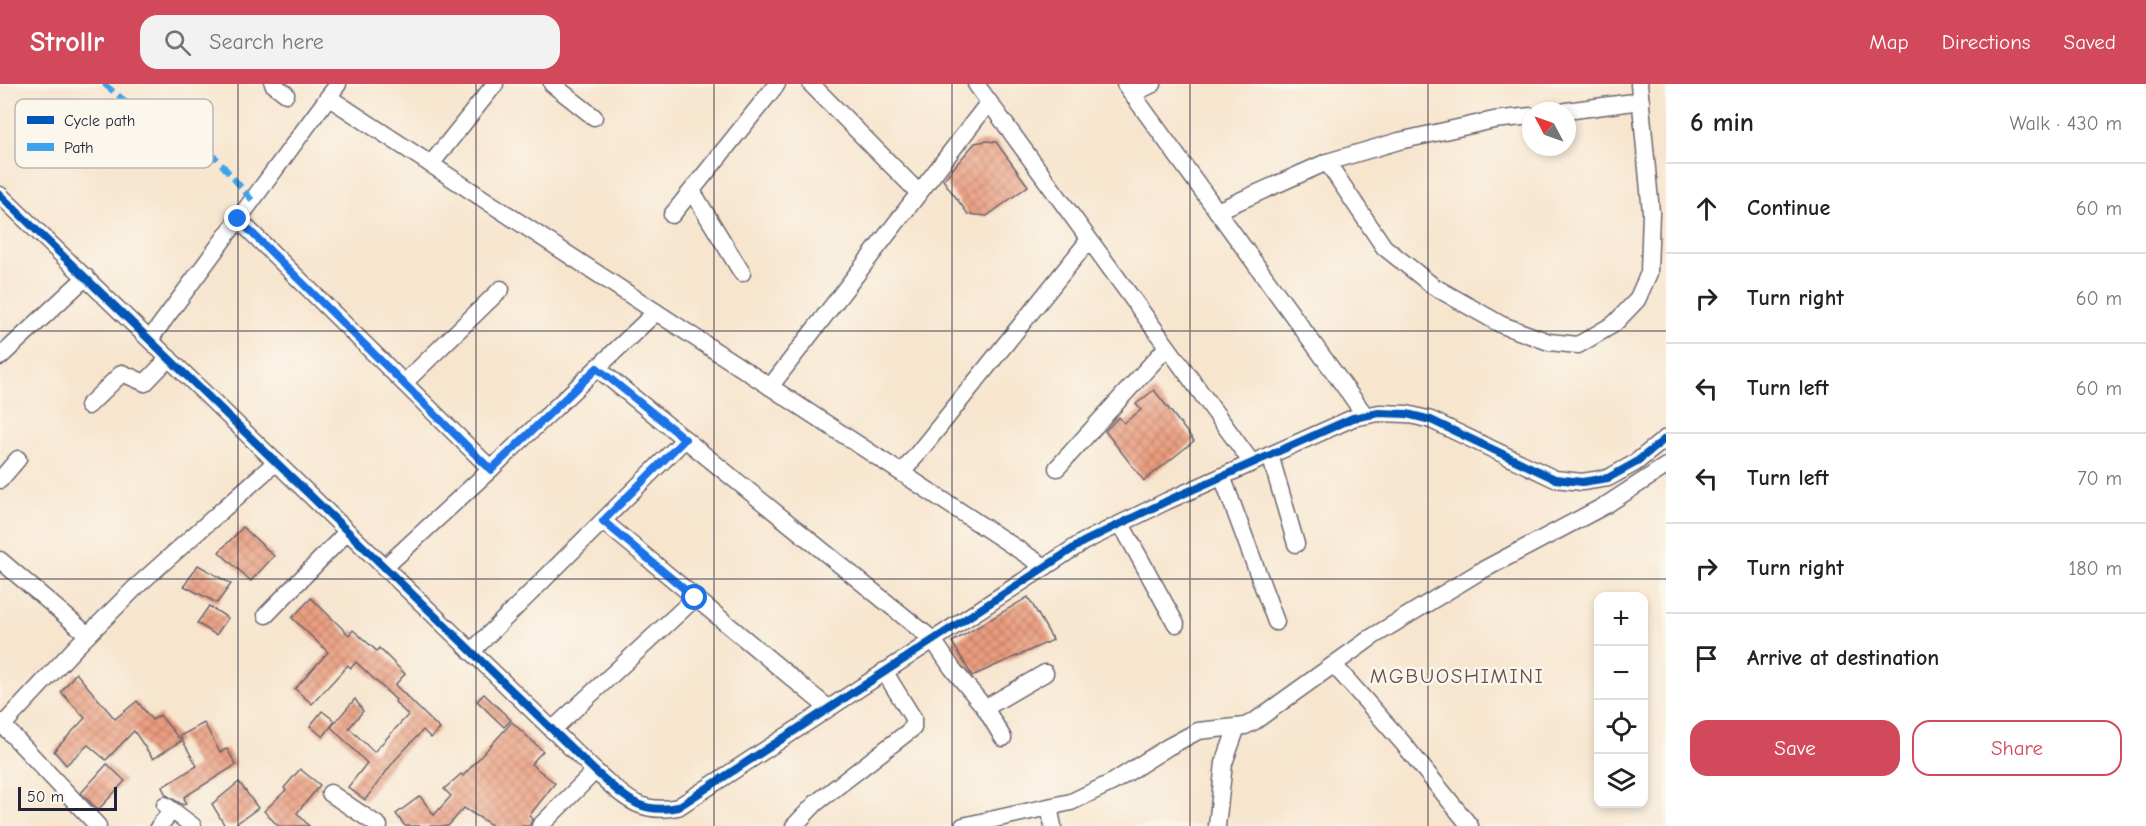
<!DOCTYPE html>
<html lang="en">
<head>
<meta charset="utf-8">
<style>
	:root { --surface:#fff; --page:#f2f2f2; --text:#222; --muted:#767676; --line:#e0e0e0; --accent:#d1495b }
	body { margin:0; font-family:"Comic Neue",sans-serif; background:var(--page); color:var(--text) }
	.controls { position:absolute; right:18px; bottom:18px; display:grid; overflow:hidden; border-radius:12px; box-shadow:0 3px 9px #0003 }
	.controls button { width:54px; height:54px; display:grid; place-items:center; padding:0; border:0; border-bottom:2px solid var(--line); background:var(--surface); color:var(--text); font:30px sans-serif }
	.compass { position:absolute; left:1522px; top:18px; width:54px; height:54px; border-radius:50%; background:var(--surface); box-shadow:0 3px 9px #0003; rotate:311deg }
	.scale { position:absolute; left:18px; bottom:15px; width:99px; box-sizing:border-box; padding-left:6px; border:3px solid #22223b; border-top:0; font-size:16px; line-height:21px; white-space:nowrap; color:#22223b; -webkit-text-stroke:4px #fbf7ec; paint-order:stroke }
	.stop { position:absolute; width:18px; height:18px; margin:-14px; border:4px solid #1a73e8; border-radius:50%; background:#fff }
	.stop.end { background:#1a73e8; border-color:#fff; box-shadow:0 2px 6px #0008 }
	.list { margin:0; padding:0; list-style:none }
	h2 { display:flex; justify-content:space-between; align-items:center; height:78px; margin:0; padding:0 24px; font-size:26px }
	h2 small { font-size:20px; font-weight:400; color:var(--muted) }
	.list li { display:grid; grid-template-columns:39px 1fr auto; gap:18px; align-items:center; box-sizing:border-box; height:90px; padding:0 24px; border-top:2px solid var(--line) }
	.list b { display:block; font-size:22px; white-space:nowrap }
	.list em { font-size:20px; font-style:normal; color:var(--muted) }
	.actions { display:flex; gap:12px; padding:18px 24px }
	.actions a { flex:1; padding:14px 0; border:2px solid var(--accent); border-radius:18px; text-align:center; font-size:21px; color:var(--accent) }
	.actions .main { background:var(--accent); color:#fff }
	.icon { flex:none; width:33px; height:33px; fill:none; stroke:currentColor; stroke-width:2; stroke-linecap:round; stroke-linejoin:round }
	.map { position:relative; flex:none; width:1666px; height:742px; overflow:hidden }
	header { display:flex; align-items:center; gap:36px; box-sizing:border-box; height:84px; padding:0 30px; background:var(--accent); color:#fff }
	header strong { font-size:28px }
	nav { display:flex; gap:33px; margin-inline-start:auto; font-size:21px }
	.search { width:420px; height:54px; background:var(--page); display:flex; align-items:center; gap:15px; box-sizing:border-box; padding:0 21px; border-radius:18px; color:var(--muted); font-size:22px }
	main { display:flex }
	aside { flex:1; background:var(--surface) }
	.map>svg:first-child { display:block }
	.building { fill:url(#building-cross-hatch) }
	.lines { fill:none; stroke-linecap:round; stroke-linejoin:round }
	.minor-casing { stroke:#6d666e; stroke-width:19 }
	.minor { stroke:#fff; stroke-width:16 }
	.quiet { stroke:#3ea2ec; stroke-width:6; stroke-dasharray:12 6; stroke-linecap:butt }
	.cycleway-casing { stroke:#fbf7ec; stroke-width:11 }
	.cycleway { stroke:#0057b8; stroke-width:8 }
	.route { stroke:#1a73e8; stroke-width:8 }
	.grid { fill:none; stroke:#22223b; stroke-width:1.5; stroke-opacity:0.55 }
	.labels { text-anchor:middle; stroke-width:5; stroke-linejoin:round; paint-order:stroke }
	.quarter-label { font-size:21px; letter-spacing:1.5px; fill:#684d52; stroke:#fbf7ec }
	.key { fill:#fbf7ec; stroke:#bab7b7; stroke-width:1.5 }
	.key-label { font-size:16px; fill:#22223b }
</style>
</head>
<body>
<header>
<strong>Strollr</strong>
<div class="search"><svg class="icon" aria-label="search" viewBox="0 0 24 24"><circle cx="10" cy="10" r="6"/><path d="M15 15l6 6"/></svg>Search here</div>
<nav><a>Map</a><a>Directions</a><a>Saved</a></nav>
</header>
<main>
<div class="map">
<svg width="1666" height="742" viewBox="0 0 1666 742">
	<defs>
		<pattern id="building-cross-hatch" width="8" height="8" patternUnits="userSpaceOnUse" patternTransform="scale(1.5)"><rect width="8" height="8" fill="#eb9c7e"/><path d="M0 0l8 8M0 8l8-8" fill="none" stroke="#be7f68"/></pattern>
	</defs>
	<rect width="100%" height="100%" fill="#fbf7ec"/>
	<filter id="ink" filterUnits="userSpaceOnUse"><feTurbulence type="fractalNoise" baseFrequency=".0167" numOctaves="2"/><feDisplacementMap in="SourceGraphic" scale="12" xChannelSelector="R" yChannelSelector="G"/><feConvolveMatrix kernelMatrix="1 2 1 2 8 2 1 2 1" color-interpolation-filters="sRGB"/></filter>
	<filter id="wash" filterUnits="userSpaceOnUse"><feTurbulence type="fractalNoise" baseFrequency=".008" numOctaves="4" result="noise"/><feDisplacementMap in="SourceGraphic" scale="24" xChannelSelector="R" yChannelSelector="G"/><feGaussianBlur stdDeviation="1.35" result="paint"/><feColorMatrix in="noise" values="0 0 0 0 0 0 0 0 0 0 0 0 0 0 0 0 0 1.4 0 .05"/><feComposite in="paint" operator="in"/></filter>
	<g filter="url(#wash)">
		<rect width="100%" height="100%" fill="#f7e5ce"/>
		<g id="blocks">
			<!-- building -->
			<g class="building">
				<polygon points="986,57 996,58 1028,102 987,132 968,130 943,96 975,59"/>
				<polygon points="1154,306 1194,357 1144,397 1105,347 1119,333 1124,339 1141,326 1136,320"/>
				<polygon points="243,443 274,472 251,497 219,468"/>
				<polygon points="198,481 231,500 217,519 184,502"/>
				<polygon points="1028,513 1053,556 972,592 952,558"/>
				<polygon points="311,514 349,551 353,546 377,567 379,564 405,590 395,601 440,645 431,654 423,646 395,676 365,716 348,703 367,679 331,643 355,615 363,627 349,644 374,668 408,631 395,618 396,616 356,578 351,584 348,581 312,620 295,605 328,568 292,534"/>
				<polygon points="209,522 228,534 216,551 197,539"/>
				<polygon points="76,589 115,635 137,617 152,636 160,631 181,657 153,675 134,647 106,676 88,661 66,681 54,667 85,634 61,608"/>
				<polygon points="484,610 511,636 504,643 477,617"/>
				<polygon points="322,627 335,637 323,653 310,642"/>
				<polygon points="512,638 543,667 531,680 555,699 529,732 533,735 529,742 493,742 464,724 448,742 405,742 396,730 420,712 434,731 451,712 444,705 461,690 463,692"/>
				<polygon points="204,639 220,668 227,665 236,681 184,713 186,720 183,721 166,711 162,703 197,682 180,652"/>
				<polygon points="107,680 125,697 98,726 81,709"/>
				<polygon points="300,685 320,701 297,729 309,742 278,742 264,727 286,706 284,704"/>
				<polygon points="239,698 258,724 233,742 225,742 212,720"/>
			</g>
		</g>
	</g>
	<g filter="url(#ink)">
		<use href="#blocks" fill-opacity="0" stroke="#6d666e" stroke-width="1.5"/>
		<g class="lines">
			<!-- minor casing -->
			<g class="minor-casing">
				<g id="minor">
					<polyline points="273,0 286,10"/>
					<polyline points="552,0 594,33"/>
					<polyline points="811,0 919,109"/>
					<polyline points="976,0 1252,379"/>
					<polyline points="1125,0 1365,331"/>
					<polyline points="1132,10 1153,0"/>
					<polyline points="328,13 1045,483"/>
					<polyline points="1566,27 1641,17"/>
					<polyline points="1327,78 1384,163 1433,202 1502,241 1549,258 1578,261 1614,240 1637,216 1649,189 1651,128 1639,0"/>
					<polyline points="431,80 495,0"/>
					<polyline points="692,107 742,189"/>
					<path d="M0 111 595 687C624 712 638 731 678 723L1083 458 1167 417 1353 334 1379 329 1407 330 1431 336 1555 395 1582 398 1608 394 1635 379 1666 354"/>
					<polyline points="1217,127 1327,78 1399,57 1494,36 1531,32"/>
					<polyline points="672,131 777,0"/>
					<polyline points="238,135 491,385"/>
					<polyline points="150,255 338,0"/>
					<polyline points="0,273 86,193"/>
					<polyline points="597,284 933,556 952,584 985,624 1003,654"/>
					<polyline points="404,299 501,205"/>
					<polyline points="770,303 989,18"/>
					<polyline points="88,322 122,289 145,299 169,274"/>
					<polyline points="1270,371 1296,460"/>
					<polyline points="1057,384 1167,263"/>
					<polyline points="902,389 1089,156"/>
					<polyline points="1222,392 1276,538"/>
					<polyline points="0,396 18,375"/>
					<polyline points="603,437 828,624"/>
					<polyline points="1121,440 1176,540"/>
					<polyline points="0,476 88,551"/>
					<polyline points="384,484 491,385 656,228"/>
					<polyline points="266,531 347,448"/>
					<polyline points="471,568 685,355"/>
					<polyline points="1334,581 1402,658 1470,742"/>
					<polyline points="985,624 1045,589"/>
					<polyline points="0,638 98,742"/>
					<polyline points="3,641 77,562 136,503 276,378"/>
					<polyline points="552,646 695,514"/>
					<polyline points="330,709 379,742"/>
					<polyline points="165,721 193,742"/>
					<polyline points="1049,723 1053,742"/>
					<polyline points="159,742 172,727"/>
					<polyline points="540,742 595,687"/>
					<polyline points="794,742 816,719 913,644 913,634 884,587"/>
					<polyline points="963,742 1071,718 1113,698 1168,663 1198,647 1245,642 1255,637 1372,553 1479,488 1606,421 1666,382"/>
					<polyline points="1217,742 1224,679 1237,643"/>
				</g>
			</g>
			<!-- minor -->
			<use href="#minor" class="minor"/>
			<!-- quiet -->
			<polyline class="quiet" points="104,0 139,28 157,40 179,46 199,59 217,75 252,116"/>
			<!-- cycleway casing -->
			<g class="cycleway-casing">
				<path id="cycleway" d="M0 111 595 687C624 712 638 731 678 723L1083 458 1167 417 1353 334 1379 329 1407 330 1431 336 1555 395 1582 398 1608 394 1635 379 1666 354"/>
			</g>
			<!-- cycleway -->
			<use href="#cycleway" class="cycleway"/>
		</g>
	</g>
	<g class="lines" filter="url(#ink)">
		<!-- route -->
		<polyline class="route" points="238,135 491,386 597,284 685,355 603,437 695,514"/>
	</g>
	<!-- grid -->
	<path class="grid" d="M238 0V742M476 0V742M714 0V742M952 0V742M1190 0V742M1428 0V742M0 247H1666M0 495H1666"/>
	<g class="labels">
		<!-- quarter labels -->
		<g class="quarter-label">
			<text x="1457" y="599">MGBUOSHIMINI</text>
		</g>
	</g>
	<!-- legend -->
	<rect x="15" y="15" width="198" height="69" rx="9" class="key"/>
	<rect x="27" y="32" width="27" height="8" fill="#0057b8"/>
	<rect x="27" y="59" width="27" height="8" fill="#3ea2ec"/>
	<g class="key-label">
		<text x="64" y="42">Cycle path</text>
		<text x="64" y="69">Path</text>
	</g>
</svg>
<div class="controls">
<button>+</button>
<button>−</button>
<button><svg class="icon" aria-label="locate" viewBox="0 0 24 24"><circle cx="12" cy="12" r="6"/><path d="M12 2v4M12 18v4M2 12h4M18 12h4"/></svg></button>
<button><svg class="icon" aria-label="layers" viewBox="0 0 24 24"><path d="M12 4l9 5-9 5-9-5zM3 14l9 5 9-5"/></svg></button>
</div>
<svg class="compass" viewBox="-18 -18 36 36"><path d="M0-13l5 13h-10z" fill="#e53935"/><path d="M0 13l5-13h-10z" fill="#767676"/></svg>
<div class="scale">50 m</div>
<div class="stop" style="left:695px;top:514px"></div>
<div class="stop end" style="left:238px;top:135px"></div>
</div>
<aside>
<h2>6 min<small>Walk · 430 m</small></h2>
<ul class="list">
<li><svg class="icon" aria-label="ahead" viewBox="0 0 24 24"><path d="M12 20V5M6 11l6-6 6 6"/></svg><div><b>Continue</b></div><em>60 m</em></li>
<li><svg class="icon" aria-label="right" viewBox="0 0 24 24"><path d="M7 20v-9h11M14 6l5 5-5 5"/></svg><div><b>Turn right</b></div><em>60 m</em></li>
<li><svg class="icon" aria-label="left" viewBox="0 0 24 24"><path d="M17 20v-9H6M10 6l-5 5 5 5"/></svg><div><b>Turn left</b></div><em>60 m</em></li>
<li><svg class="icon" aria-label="left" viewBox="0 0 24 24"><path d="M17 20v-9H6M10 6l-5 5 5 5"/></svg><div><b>Turn left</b></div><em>70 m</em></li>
<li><svg class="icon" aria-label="right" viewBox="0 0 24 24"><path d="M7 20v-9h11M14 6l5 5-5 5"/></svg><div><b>Turn right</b></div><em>180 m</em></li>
<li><svg class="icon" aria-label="arrive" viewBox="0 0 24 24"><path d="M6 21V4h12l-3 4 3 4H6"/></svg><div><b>Arrive at destination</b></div></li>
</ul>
<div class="actions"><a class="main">Save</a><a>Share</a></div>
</aside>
</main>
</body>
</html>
